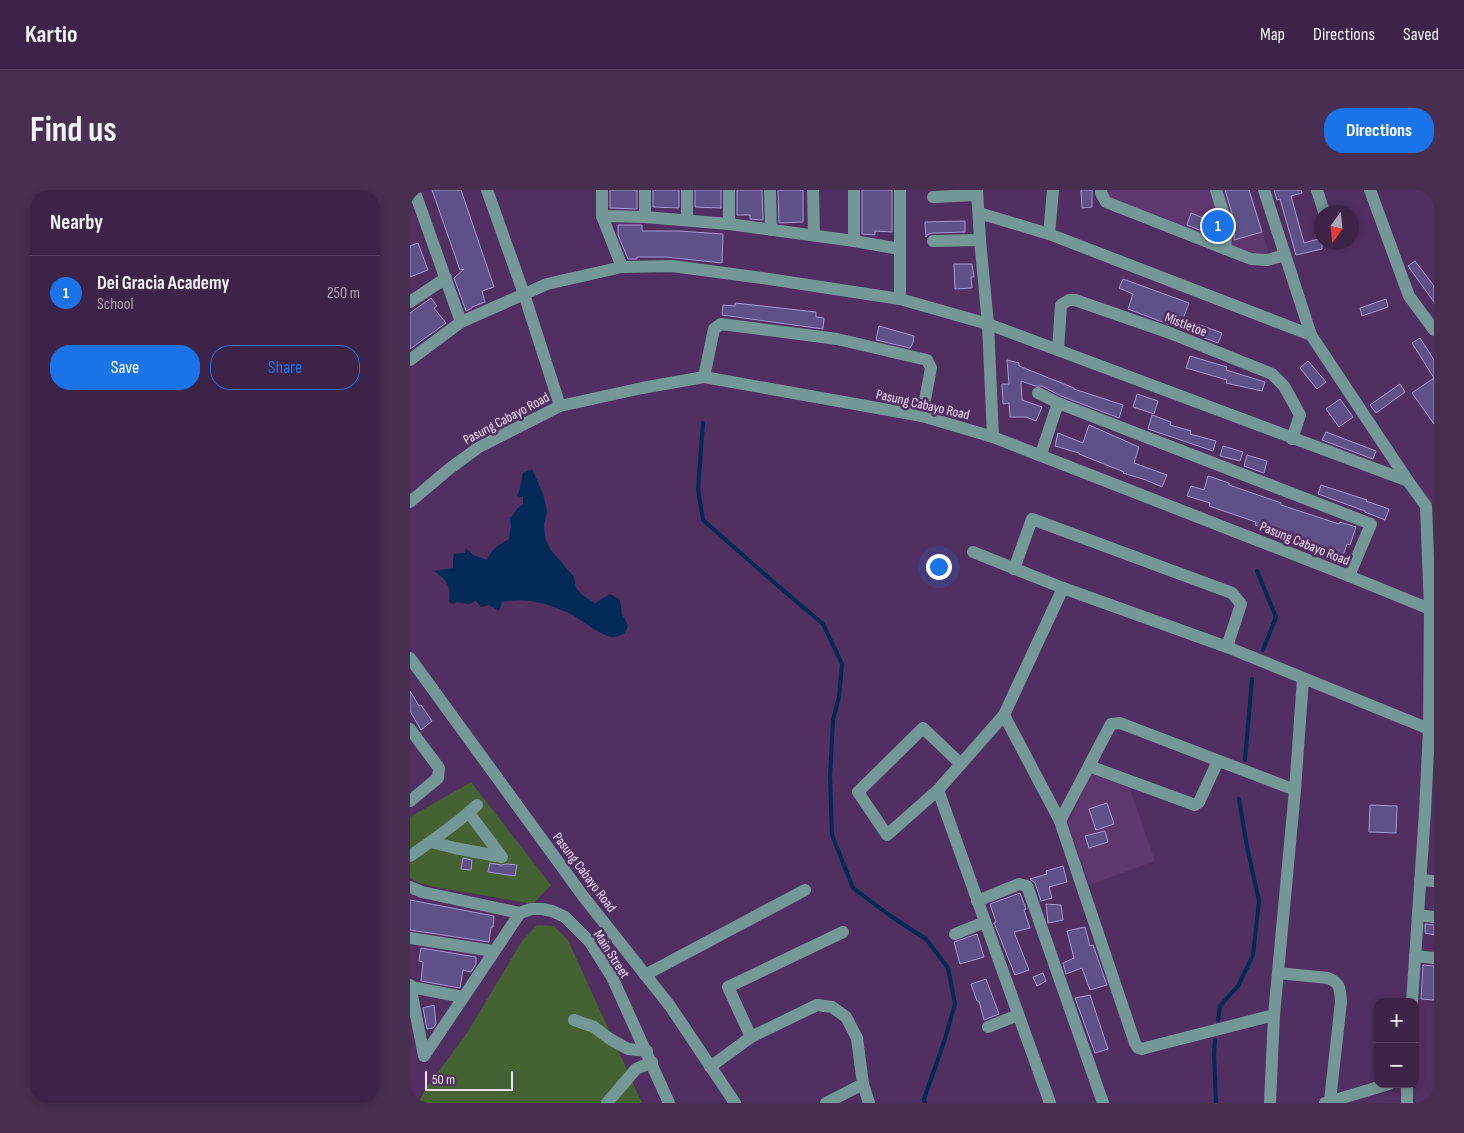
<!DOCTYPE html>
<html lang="en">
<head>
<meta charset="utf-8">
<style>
	:root { --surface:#3d2348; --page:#482f52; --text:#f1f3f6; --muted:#ada4b4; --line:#564060; --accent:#1a73e8 }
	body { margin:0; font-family:"Sofia Sans Condensed",sans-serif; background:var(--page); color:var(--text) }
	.controls { position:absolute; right:15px; bottom:15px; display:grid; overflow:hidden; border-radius:10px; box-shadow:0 2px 8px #0003 }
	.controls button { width:45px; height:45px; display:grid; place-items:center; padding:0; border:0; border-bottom:1px solid var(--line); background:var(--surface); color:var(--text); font:25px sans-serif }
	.compass { position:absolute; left:904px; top:15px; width:45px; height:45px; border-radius:50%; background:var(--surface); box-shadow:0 2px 8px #0003; rotate:195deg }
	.scale { position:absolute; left:15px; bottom:12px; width:88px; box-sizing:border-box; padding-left:5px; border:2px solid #f4e0fe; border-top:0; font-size:14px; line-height:18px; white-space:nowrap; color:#f4e0fe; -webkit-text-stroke:4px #512f60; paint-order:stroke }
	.you { position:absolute; left:528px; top:376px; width:18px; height:18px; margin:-12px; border:4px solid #fff; border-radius:50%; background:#1a73e8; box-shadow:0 0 0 8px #1a73e833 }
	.badge { display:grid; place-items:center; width:32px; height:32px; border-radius:50%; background:var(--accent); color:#fff; font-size:16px; font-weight:700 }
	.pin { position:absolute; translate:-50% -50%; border:2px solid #fff; box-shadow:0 1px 5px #0006 }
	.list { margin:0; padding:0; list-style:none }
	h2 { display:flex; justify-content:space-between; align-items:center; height:65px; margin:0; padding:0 20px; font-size:21px }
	h2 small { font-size:16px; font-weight:400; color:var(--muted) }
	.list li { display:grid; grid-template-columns:32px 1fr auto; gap:15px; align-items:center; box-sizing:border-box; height:75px; padding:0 20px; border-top:1px solid var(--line) }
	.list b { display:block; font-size:19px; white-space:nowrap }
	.list p { margin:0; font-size:16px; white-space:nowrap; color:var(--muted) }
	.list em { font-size:16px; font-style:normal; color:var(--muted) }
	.actions { display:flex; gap:10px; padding:15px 20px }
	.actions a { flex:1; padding:11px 0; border:1px solid var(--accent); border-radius:20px; text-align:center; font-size:18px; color:var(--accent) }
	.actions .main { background:var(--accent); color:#fff }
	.map { position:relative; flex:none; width:1024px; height:913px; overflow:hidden; border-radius:20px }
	header { display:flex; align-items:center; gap:30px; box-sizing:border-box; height:70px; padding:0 25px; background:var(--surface); border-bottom:1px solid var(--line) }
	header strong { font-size:24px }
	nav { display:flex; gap:28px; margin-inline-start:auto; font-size:18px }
	.intro { display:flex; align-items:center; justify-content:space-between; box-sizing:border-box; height:120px; padding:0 30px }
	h1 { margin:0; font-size:35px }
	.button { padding:12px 22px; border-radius:20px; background:var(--accent); color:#fff; font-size:18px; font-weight:700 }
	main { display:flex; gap:30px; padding:0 30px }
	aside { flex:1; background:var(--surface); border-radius:20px; box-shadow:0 2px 8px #0003 }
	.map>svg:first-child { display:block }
	.built { fill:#5e376f }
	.green { fill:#446232 }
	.water { fill:#012a56 }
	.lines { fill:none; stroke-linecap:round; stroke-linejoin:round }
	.stream { stroke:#012a56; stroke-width:4 }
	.building { fill:#5f5088; stroke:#a799d7 }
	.minor { stroke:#739897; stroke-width:12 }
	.labels { text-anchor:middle; stroke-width:5; stroke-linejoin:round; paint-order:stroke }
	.street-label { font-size:14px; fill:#f4e0fe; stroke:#512f60 }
</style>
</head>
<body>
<header>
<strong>Kartio</strong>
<nav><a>Map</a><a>Directions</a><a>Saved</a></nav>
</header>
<div class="intro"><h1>Find us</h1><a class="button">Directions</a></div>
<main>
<aside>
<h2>Nearby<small></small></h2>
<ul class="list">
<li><span class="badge">1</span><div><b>Dei Gracia Academy</b><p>School</p></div><em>250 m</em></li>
</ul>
<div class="actions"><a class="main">Save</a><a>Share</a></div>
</aside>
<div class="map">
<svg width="1024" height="913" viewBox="0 0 1024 913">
	<rect width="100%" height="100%" fill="#512f60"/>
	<!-- built -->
	<g class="built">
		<polygon points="691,0 841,0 859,65 840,62 691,10"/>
		<polygon points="682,582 719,596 745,671 680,695 658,634"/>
	</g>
	<!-- green -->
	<g class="green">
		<polygon points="61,592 141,695 123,714 25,697 9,693 0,688 0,627"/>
		<polygon points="127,735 144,736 158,750 232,913 8,913 17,897 57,843 112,751"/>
	</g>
	<!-- water -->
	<path class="water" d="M122 279 133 304 137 321 134 335 135 348 140 359 164 387 166 398 172 405 185 413 200 404 210 410 212 424 218 436 214 444C211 445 206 447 203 447 191 446 172 430 161 424 137 413 118 407 92 412L89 421 79 415 71 417 66 411 59 414 46 412 43 414 39 412C41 397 37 389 24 381L43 378V368L44 364 55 363 56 358 63 365 77 370C83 358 88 355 99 349L101 337 100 328 103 325 107 319 113 314V307L107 306C111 298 111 291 113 283Z"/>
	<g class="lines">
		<!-- stream -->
		<g class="stream">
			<polyline points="293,233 288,299 293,330 367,395 413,434 432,474 429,507 423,530 420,587 422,645 443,698 482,727 516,749 538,778 545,814 534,852 514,909 515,913"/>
			<polyline points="847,381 866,427 853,460"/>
			<polyline points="835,570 842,489"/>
			<polyline points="808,830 810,816 828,796 843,765 849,711 837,657 829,609"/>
			<polyline points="805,850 804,863 806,913"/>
		</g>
	</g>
	<!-- building -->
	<g class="building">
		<polygon points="22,0 51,0 84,97 72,101 75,112 62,117 62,118 56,121 44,88 54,79 50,80"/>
		<polygon points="200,0 227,0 227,19 200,18"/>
		<polygon points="243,0 269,0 269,18 243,17"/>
		<polygon points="285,0 311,0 311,18 285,17"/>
		<polygon points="327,0 352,0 353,30 340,29 340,25 327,25"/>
		<polygon points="368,0 393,0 393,32 369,33"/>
		<polygon points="452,0 482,0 482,42 465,41 465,45 452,44"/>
		<polygon points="671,0 682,0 682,17 672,18"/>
		<polygon points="815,0 839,0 852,42 824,50 825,33"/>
		<polygon points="864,0 891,0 892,3 881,6 894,53 912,48 912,59 886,65 870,9 867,10"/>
		<polygon points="781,23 807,34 802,45 777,35"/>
		<polygon points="555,31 555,42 523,43 518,44 516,47 515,32"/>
		<polygon points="208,35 232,35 232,41 269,41 313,44 312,73 256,67 227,67 227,69 218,69 208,45"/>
		<polygon points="8,53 18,80 0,87 0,56"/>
		<polygon points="1005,71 1024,96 1024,112 998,76"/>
		<polygon points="544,74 562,74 564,87 561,87 562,98 545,99"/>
		<polygon points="713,89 779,113 773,129 812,143 808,153 718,119 723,104 709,98"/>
		<polygon points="21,108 27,116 24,118 36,133 0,159 0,123"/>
		<polygon points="976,109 978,117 952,126 950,118"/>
		<polygon points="325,113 406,122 406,127 414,128 413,139 312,125 313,115 325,116"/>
		<polygon points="469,136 504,146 503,153 500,158 466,150"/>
		<polygon points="1010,148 1024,170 1024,234 1002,203 1024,188 1002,153"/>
		<polygon points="780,166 817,177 816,180 855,192 852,201 816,193 817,190 776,178"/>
		<polygon points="597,170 609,173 609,176 664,198 664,199 713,215 709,228 651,206 632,196 625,196 611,191 612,210 632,217 626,231 616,227 600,227 599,213 593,214 592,194 599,194"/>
		<polygon points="898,171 916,192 907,199 890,178"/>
		<polygon points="990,194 995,202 966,223 960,215"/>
		<polygon points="727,204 748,211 744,224 723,217"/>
		<polygon points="930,209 943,227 929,237 916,219"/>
		<polygon points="742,225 761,232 760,235 781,241 780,244 806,251 803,261 738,239"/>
		<polygon points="679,235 729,257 724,273 757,285 752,297 736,290 713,283 714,282 669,264 669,263 645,256 648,243 673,253"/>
		<polygon points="916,242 966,261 963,269 912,250"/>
		<polygon points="813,256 833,262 830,271 810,266"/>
		<polygon points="837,265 857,271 854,283 834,276"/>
		<polygon points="798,286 819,293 819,295 871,313 871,315 929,334 930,332 946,337 940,355 937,354 932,368 914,361 915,359 892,351 893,348 863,338 862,341 845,335 846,332 799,316 800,313 777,306 781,296 794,300"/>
		<polygon points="911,295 957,310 956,311 979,319 975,330 955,322 955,321 908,304"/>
		<polygon points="0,501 9,516 11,515 22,531 11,540 0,521"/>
		<polygon points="697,613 704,634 686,640 679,619"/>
		<polygon points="960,615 987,616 986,643 959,642"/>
		<polygon points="695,641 698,652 679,658 675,646"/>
		<polygon points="53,668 62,670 61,680 51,679"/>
		<polygon points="80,673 91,675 97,674 107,675 105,686 78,682"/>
		<polygon points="653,676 657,692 639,697 642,708 631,711 625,693 620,689 637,684 636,681"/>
		<polygon points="610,703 616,719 614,720 620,738 604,742 619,780 605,785 584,733 586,732 580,714"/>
		<polygon points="0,710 84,726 83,737 81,737 79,752 0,740"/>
		<polygon points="636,714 651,715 653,730 638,733"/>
		<polygon points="1015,734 1024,735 1024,745 1015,743"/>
		<polygon points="675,737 680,756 683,755 697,795 680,800 672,778 656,784 653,773 664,768 657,741"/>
		<polygon points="567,744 574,767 550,774 544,752"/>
		<polygon points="11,758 66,767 66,774 61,782 53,780 50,798 11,791 13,772 9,771"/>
		<polygon points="1013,775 1024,776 1024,810 1011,809"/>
		<polygon points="633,783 636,791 627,796 623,787"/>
		<polygon points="576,789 589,824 574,830 569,811 567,811 561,794"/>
		<polygon points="680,805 698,859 685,863 665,808"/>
		<polygon points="24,815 26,834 23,838 17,839 13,818"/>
	</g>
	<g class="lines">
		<!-- minor -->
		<g class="minor">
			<polyline points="4,0 51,132"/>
			<polyline points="77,0 114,104 150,216"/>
			<polyline points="192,0 192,26 212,77"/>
			<polyline points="235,0 235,27"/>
			<polyline points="277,0 277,30"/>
			<polyline points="319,0 319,34"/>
			<polyline points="360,0 361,40"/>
			<polyline points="403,0 404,45"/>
			<polyline points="444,0 444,51"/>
			<polyline points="567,0 570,50 578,134 583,247"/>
			<polyline points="691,0 691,3 696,12 841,69 857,70 875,65"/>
			<polyline points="806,0 817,35 815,59"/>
			<polyline points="854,0 901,145 998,291 1016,316 1020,419 1019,539 1015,622 1002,812"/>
			<polyline points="907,0 914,22"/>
			<polyline points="960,0 999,106 1024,140"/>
			<polyline points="523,7 567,5"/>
			<polyline points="569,23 639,44 901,145"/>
			<polyline points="192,26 235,27 319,34 444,51 490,59"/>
			<polyline points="639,44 643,0"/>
			<polyline points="523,51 570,50"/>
			<polyline points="490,109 490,0"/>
			<polyline points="0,112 36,88"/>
			<polyline points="648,160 651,115 659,110 665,110 760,143 862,184 874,196 890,225 882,249"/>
			<polyline points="0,170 51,132 137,94 212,77 262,76 352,88 490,109 578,134 998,291"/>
			<polyline points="294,187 304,139 311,134 427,149 517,170 521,178 512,226"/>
			<polyline points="628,203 648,213 961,334 939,386"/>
			<polyline points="631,264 648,213"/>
			<polyline points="0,312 39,279 69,257 150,216 232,198 294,187 512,226 583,247 939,386 1020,419"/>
			<polyline points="563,362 653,398 817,457 1019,539 1024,539"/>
			<polyline points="604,379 622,329 822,403 831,414 817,457"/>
			<polyline points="0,468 173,706 260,816 325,913"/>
			<polyline points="594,525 650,631 725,853 728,858 732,859 739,857 864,825"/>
			<polyline points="0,539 29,578 28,588 0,611"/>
			<polyline points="551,574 513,538 448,602 477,645 528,600 594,525 653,398"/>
			<polyline points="679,576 785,615 789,612 808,571"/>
			<polyline points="528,600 640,913"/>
			<polyline points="650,631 701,534 710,533 885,600"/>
			<polyline points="21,652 45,658 92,667 59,623"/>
			<path d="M0 666C23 650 47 634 67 615"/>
			<polyline points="1010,690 1024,691"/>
			<polyline points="0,697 12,702 110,723 121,719 132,719 142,721 155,727 180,752 202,787 259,913"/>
			<polyline points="567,711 609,694 617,696 693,913"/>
			<polyline points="1008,725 1024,727"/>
			<polyline points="545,744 575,732"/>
			<polyline points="0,748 83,761"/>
			<polyline points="1005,766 1024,768"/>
			<path d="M868 783 918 788C931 793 930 800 931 812L920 911"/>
			<polyline points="235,785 395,700"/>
			<polyline points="0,795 14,866 110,723"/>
			<polyline points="1,797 53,807"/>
			<polyline points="164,830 184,837 200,849 218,859 237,861"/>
			<polyline points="578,837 608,825"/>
			<polyline points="341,847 318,797 433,742"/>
			<polyline points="300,877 341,847 407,815 422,817 436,827 447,848 453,894 459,913"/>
			<polyline points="997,894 997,913"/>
			<polyline points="197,913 226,879 242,872"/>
			<polyline points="416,913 453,894"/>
			<polyline points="860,913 864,825 885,600 893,489"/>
			<polyline points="915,913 979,894"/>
		</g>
	</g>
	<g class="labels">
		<!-- street labels -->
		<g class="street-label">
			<text transform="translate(776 134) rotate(21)" y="5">Mistletoe</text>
			<text transform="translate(513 214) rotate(13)" y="5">Pasung Cabayo Road</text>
			<text transform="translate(96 228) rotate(-28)" y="5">Pasung Cabayo Road</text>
			<text transform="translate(895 353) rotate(22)" y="5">Pasung Cabayo Road</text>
			<text transform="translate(175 682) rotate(53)" y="5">Pasung Cabayo Road</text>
			<text transform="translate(202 764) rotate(57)" y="5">Main Street</text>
		</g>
	</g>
</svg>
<div class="controls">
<button>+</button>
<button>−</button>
</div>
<svg class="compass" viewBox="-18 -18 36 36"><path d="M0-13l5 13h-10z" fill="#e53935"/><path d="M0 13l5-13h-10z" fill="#ada4b4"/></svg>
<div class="scale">50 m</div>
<div class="you"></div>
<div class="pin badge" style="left:808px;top:36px">1</div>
</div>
</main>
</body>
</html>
